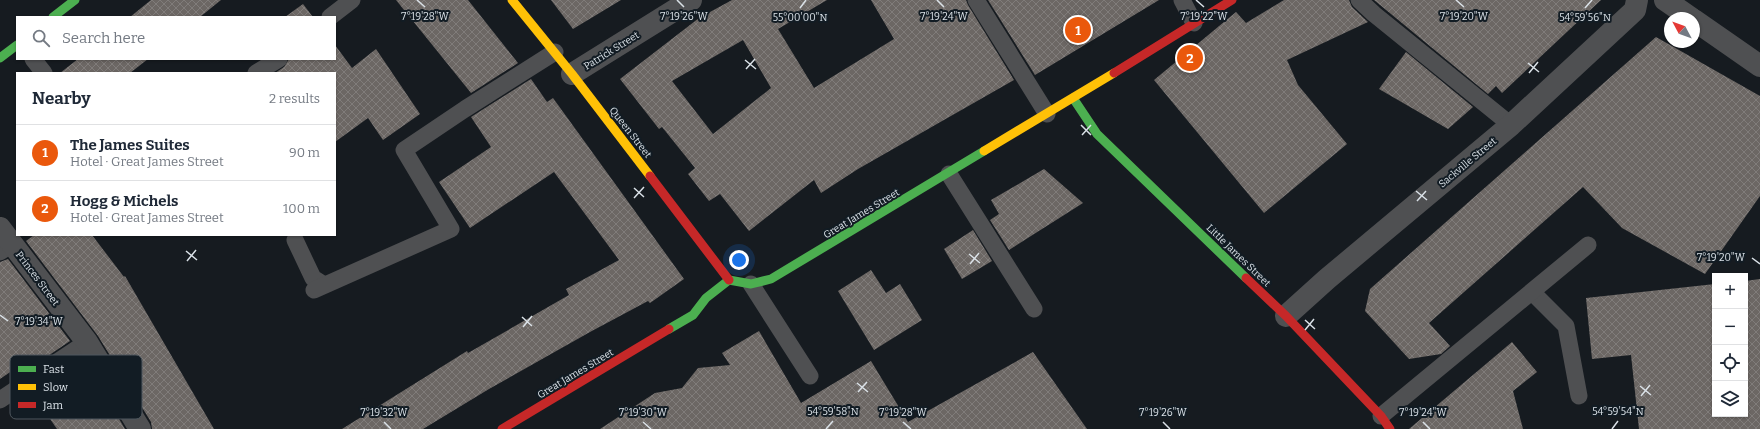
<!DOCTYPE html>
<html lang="en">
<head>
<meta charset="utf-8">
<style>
	:root { --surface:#fff; --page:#f2f2f3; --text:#1f2937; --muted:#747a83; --line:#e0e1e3; --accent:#ea580c }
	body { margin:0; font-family:Bitter,serif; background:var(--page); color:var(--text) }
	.controls { position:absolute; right:12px; bottom:12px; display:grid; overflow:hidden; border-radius:0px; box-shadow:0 1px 3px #0004 }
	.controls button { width:36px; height:36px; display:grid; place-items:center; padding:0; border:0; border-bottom:1px solid var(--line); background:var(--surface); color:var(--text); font:20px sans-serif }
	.compass { position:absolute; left:1664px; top:12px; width:36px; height:36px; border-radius:50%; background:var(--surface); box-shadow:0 1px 3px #0004; rotate:311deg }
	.you { position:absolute; left:739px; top:260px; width:14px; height:14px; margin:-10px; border:3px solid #fff; border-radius:50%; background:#1a73e8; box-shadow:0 0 0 6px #1a73e833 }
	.badge { display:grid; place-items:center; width:26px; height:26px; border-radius:50%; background:var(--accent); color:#fff; font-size:13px; font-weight:700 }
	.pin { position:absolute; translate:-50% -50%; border:2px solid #fff; box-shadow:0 1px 4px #0006 }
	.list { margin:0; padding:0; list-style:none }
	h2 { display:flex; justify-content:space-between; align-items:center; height:52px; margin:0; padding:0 16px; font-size:17px }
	h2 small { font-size:13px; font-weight:400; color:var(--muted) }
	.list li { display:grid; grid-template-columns:26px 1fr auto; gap:12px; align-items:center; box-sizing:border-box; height:56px; padding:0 16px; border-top:1px solid var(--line) }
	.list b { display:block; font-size:15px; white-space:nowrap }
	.list p { margin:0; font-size:13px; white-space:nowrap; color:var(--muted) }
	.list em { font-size:13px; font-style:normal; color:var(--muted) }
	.icon { flex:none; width:22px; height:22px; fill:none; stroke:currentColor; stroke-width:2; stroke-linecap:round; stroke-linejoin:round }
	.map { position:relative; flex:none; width:1760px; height:429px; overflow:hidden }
	.search { position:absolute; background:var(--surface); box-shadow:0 1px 3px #0004; left:16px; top:16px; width:320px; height:44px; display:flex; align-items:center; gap:10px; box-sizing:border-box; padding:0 14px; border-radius:0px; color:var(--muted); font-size:15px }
	.panel { position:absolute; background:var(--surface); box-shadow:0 1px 3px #0004; left:16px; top:72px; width:320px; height:164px; border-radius:0px }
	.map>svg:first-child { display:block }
	.building { fill:url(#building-cross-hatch); fill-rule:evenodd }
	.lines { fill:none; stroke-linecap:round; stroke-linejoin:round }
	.lane { stroke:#4f5052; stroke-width:17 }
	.street { stroke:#4f5052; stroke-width:22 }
	.fast { stroke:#4caf50; stroke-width:9 }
	.slow { stroke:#ffc107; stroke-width:9 }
	.jam { stroke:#c62828; stroke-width:9 }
	.ticks { fill:none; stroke:#dae1e7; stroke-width:1.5 }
	.labels { text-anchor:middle; stroke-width:4; stroke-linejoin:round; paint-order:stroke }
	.street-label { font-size:10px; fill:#dae1e7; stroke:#121c24 }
	.key { fill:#121c24; stroke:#4e575e; stroke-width:1 }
	.key-label { font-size:11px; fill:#dae1e7 }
	.ticks-label { font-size:10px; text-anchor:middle; fill:#dae1e7; stroke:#121c24; stroke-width:4; stroke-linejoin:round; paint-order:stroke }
</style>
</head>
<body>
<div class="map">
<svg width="1760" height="429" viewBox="0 0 1760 429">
	<defs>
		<pattern id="building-cross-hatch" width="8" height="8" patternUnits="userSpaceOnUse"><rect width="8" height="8" fill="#6c6764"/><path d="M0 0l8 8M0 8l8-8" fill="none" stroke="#807c7a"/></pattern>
	</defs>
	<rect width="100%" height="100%" fill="#161b20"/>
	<!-- building -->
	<g class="building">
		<polygon points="151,0 221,0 200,17 130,17"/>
		<polygon points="396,0 468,0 518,63 471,93"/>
		<polygon points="551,0 621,0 573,29"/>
		<path d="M732 0H827L778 29 814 88 894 39 871 0H966L968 5 1014 80 858 169 821 193 814 180 749 231 720 194 709 201 688 174 695 168 662 127 659 129 620 79 699 18ZM743 40 771 88 713 134 672 81Z"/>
		<polygon points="988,0 1159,0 1035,75"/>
		<polygon points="1284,0 1349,0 1352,7 1368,22 1287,60 1298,85 1347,144 1264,213 1154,80 1236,12 1246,23"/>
		<polygon points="1374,0 1601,0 1502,93 1496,86 1488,94"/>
		<polygon points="303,4 313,17 285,17"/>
		<polygon points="1656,37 1760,96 1760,196 1705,274 1622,228 1583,187 1429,323 1450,346 1441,354 1409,359 1365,311 1370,289"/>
		<polygon points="335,45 352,68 376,49 420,114 383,140 368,118 335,142 335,73 275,73 284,67 289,59 335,59"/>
		<polygon points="1406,52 1473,107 1448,129 1379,89"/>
		<polygon points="78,59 148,59 130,73 60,73"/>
		<polygon points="531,79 547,102 553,98 684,279 650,303 648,301 590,332 489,389 423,429 342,429 467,351 468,353 569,295 566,289 619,260 554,172 470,228 439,182 491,147 471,117"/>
		<polygon points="1044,169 1083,203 1009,250 990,220 999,214 991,200"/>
		<polygon points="973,230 992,261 962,279 944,249"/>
		<polygon points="34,235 92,235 124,277 125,276 214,429 152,429 151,422 98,336 26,241"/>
		<polygon points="8,259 70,341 20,375 16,368 0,379 0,262"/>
		<polygon points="871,270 886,293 900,284 922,320 874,350 838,291"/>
		<polygon points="1760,279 1760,429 1639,429 1631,355 1592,359 1586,298 1715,284 1715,414 1745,414 1745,281"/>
		<polygon points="759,331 801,403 871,361 908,422 1033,352 1087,429 600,429 655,393 682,388 698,368 730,365 722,353"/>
		<polygon points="1512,342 1537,372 1513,391 1523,429 1409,429"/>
		<polygon points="82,357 125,429 57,429 31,391"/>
	</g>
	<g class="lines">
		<!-- lane -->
		<g class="lane">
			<polyline points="976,0 1047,114"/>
			<polyline points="1182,0 1194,23"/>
			<polyline points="1359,0 1374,14 1511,125"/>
			<polyline points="330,17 352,0"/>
			<polyline points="33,59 44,73"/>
			<polyline points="256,73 279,59"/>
			<polyline points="949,174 1034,309"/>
			<polyline points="295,240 313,278 324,285"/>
			<polyline points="0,252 12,244"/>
			<polyline points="751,284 810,376"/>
			<polyline points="314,290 451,229 404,150 465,109 555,52"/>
			<polyline points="1532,292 1566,326 1579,396"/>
			<polyline points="0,400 87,342"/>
			<polyline points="1381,416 1588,245"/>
		</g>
		<!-- street -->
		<g class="street">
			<polyline points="1665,0 1691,18"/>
			<polyline points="1694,20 1760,66"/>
			<polyline points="572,74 691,0"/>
			<polyline points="0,228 87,342 140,429"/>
			<polyline points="1286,316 1327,279 1511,125 1635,10 1637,0"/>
		</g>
		<!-- fast -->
		<g class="fast">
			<polyline points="53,17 75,0"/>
			<polyline points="0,58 17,45"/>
			<polyline points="1073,98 1097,134 1246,278"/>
			<polyline points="729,280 751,284 771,279 984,151"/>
			<polyline points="669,329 693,315 706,298 729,280"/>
		</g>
		<!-- slow -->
		<g class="slow">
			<polyline points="512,0 572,74 650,176"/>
			<polyline points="984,151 1114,73"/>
		</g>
		<!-- jam -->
		<g class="jam">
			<polyline points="1114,73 1232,0"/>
			<polyline points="650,176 729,280"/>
			<polyline points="1246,278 1286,316 1381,416 1390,429"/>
			<polyline points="502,429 669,329"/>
		</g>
	</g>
	<!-- ticks -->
	<path class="ticks" d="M417 0 425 7M677 0 684 7M937 0 944 7M1196 0 1204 7M1456 0 1464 7M800 8 806 0M1585 8 1592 0M745 60 756 69M1528 63 1539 72M746 69 755 59M1529 73 1538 62M1081 125 1091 135M1082 135 1091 125M634 188 644 197M1416 191 1427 200M634 198 644 187M1417 201 1426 191M186 251 197 260M969 254 980 263M1752 258 1760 264M187 261 196 250M970 264 979 253M0 315 8 321M522 317 532 326M1305 320 1315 329M523 327 532 316M1305 330 1314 319M857 383 868 392M1640 386 1651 395M858 392 867 382M1641 396 1650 385M384 422 391 429M643 422 651 429M903 422 911 429M1163 422 1170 429M1423 422 1430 429M826 429 833 421M1612 429 1618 421"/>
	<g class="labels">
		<!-- street labels -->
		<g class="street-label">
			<text transform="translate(611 50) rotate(-32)" y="4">Patrick Street</text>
			<text transform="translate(631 132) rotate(52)" y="4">Queen Street</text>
			<text transform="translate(1467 162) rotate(-40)" y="4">Sackville Street</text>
			<text transform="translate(861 213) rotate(-31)" y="4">Great James Street</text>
			<text transform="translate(1239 255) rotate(44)" y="4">Little James Street</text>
			<text transform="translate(38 278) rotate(53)" y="4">Princes Street</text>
			<text transform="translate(575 373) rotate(-31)" y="4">Great James Street</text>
		</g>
	</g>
	<!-- legend -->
	<rect x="10" y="355" width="132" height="64" rx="6" class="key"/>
	<rect x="18" y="366" width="18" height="6" fill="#4caf50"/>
	<rect x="18" y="384" width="18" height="6" fill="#ffc107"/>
	<rect x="18" y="402" width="18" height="6" fill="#c62828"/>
	<g class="key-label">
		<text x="43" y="373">Fast</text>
		<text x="43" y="391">Slow</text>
		<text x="43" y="409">Jam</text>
	</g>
	<g class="ticks-label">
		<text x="1464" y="20">7°19'20"W</text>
		<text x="425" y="20">7°19'28"W</text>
		<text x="684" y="20">7°19'26"W</text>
		<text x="944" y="20">7°19'24"W</text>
		<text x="1204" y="20">7°19'22"W</text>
		<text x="800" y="21">55°00'00"N</text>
		<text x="1585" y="21">54°59'56"N</text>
		<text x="1721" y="261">7°19'20"W</text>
		<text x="39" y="325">7°19'34"W</text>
		<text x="833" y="415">54°59'58"N</text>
		<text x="1618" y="415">54°59'54"N</text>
		<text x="384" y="416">7°19'32"W</text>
		<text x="643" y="416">7°19'30"W</text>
		<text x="903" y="416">7°19'28"W</text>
		<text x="1163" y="416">7°19'26"W</text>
		<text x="1423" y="416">7°19'24"W</text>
	</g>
</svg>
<div class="controls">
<button>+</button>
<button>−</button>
<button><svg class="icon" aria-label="locate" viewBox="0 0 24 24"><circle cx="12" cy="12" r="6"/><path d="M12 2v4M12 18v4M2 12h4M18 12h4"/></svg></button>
<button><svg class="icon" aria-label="layers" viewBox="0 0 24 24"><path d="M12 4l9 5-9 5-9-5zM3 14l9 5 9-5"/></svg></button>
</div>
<svg class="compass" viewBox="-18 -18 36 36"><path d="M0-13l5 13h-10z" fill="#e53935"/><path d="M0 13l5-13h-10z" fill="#747a83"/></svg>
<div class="you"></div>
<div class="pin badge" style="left:1078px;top:30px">1</div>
<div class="pin badge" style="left:1190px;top:58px">2</div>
<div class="search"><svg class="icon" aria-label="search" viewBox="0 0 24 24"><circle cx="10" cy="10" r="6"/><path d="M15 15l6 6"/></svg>Search here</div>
<section class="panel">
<h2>Nearby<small>2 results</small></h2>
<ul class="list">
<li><span class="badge">1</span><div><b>The James Suites</b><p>Hotel · Great James Street</p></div><em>90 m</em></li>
<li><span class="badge">2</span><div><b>Hogg &amp; Michels</b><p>Hotel · Great James Street</p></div><em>100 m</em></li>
</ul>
</section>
</div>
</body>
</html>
